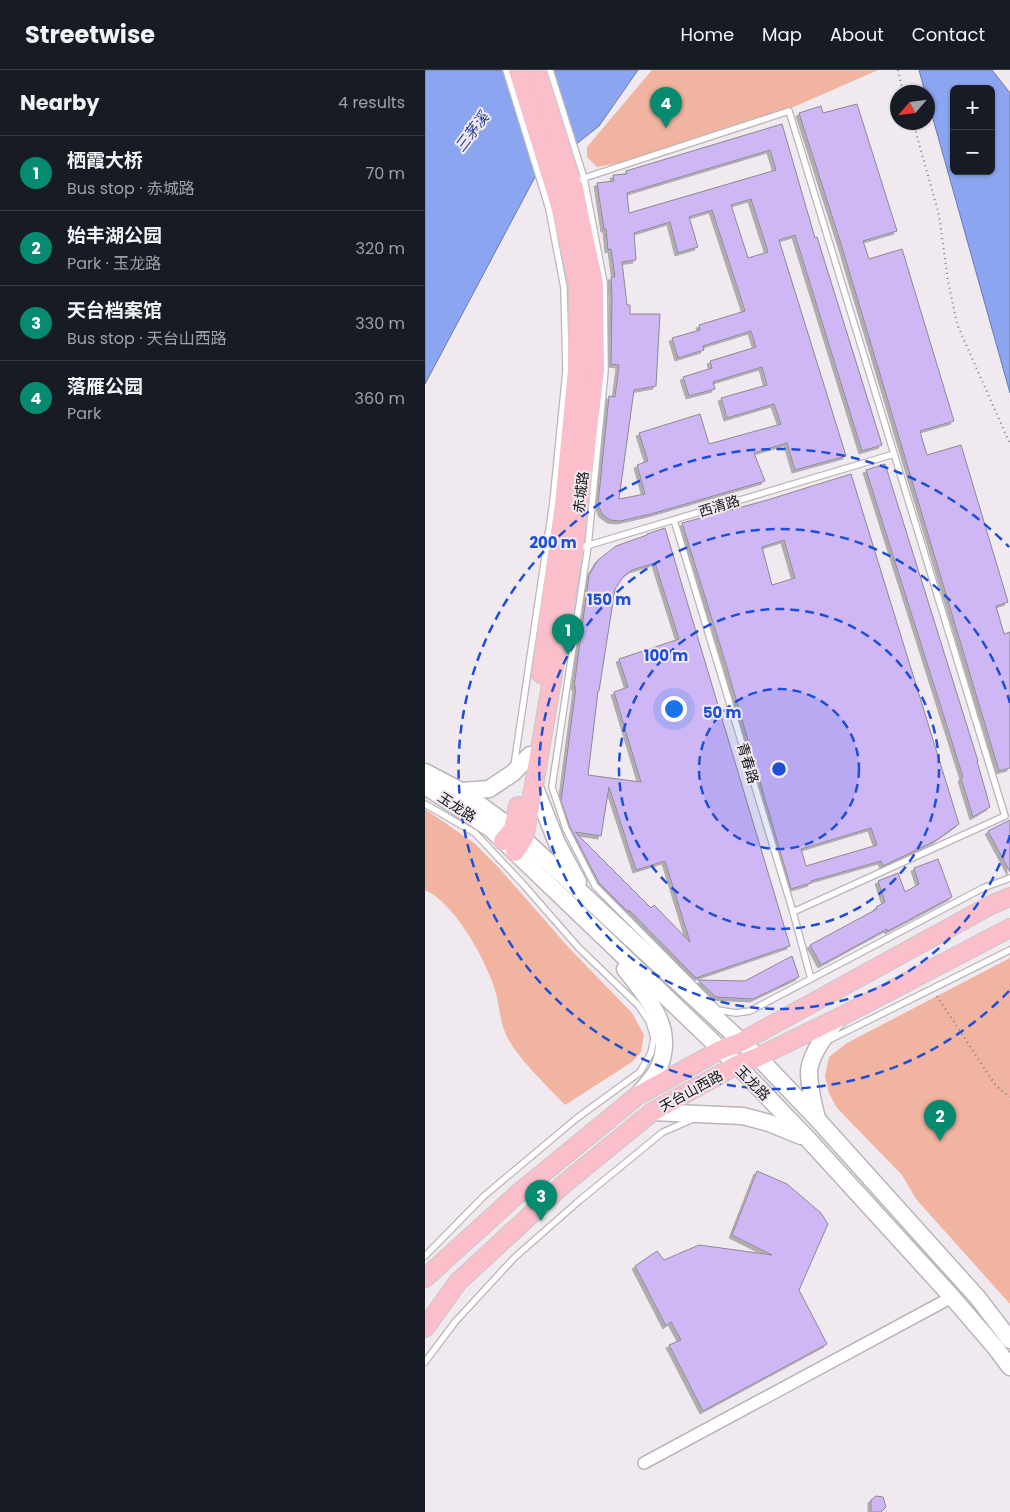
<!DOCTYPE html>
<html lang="en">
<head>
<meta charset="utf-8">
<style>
	:root { --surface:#171b24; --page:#20242c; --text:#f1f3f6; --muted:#9ea1a6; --line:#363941; --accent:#068a70 }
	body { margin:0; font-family:Poppins,"Noto Sans SC",sans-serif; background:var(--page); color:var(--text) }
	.controls { position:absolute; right:15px; top:15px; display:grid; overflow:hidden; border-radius:8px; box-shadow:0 1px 4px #0004 }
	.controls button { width:45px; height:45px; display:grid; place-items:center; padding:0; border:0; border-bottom:1px solid var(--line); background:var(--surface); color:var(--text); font:25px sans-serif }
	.compass { position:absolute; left:465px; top:15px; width:45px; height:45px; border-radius:50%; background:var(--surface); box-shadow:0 1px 4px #0004; rotate:242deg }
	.you { position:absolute; left:248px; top:638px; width:18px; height:18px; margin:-12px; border:4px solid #fff; border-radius:50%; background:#1a73e8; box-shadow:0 0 0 8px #1a73e833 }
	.badge { display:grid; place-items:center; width:32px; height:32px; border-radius:50%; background:var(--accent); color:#fff; font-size:16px; font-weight:700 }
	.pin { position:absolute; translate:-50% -41px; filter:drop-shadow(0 1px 2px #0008) }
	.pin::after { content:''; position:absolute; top:26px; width:18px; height:15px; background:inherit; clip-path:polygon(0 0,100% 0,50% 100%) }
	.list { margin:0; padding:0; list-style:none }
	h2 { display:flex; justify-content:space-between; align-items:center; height:65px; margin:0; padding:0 20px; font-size:21px }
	h2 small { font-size:16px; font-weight:400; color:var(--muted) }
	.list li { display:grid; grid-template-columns:32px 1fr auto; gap:15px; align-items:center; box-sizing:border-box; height:75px; padding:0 20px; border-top:1px solid var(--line) }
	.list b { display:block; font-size:19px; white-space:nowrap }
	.list p { margin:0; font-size:16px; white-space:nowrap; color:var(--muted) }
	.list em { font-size:16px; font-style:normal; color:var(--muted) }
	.map { position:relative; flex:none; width:585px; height:1442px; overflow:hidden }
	header { display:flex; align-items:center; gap:30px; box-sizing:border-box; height:70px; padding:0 25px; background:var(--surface); border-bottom:1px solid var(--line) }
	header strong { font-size:24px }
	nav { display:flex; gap:28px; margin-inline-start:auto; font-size:18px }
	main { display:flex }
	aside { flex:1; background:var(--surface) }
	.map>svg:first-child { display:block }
	.green { fill:#f0b4a0 }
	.water { fill:#8ca5f0; stroke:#697aaf; fill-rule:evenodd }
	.building { fill:#cfb7f6; stroke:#8c8990; fill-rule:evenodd; filter:url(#shadow) }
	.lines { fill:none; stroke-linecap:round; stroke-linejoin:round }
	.service-casing { stroke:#bbb5ba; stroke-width:8 }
	.minor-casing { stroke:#bbb5ba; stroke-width:14 }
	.secondary-casing { stroke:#bbb5ba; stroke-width:19 }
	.primary-casing { stroke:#c8c7c8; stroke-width:20 }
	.path { stroke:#7e7a7e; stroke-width:2; stroke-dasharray:1 4; stroke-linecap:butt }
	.service { stroke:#fff; stroke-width:5.5 }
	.minor { stroke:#fff; stroke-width:11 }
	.secondary { stroke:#fff; stroke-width:16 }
	.primary { stroke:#fbbfcb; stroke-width:18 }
	.ring { fill:none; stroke:#1d4ed8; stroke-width:2.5; stroke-dasharray:9 6 }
	.labels { text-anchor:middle; stroke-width:4; stroke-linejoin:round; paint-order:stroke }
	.street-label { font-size:14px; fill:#181618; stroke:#f0e9ef }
	.water-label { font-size:15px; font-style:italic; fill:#2e4198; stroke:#f0e9ef }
	.centre { fill:#1d4ed8; stroke:#f0e9ef; stroke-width:2.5 }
	.ring-label { font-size:15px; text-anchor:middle; font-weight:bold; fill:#1d4ed8; stroke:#f0e9ef; stroke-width:4; stroke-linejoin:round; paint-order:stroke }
</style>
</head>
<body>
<header>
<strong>Streetwise</strong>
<nav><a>Home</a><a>Map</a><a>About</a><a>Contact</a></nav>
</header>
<main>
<aside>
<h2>Nearby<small>4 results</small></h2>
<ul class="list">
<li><span class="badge">1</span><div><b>栖霞大桥</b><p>Bus stop · 赤城路</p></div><em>70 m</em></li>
<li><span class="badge">2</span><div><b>始丰湖公园</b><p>Park · 玉龙路</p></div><em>320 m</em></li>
<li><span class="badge">3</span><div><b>天台档案馆</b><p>Bus stop · 天台山西路</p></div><em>330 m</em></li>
<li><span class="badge">4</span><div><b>落雁公园</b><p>Park</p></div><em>360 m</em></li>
</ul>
</aside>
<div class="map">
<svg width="585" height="1442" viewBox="0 0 585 1442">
	<defs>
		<filter id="shadow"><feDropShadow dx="-3" dy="3" stdDeviation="0" flood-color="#0004"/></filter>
	</defs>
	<rect width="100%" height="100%" fill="#f0e9ef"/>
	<!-- green -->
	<g class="green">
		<polygon points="227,0 453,0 364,39 199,92 172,97 162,87 162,77"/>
		<path d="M0 739 49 773 74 798 145 879 207 943 219 965 216 982 207 992 140 1035C123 1017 88 984 80 962 74 947 74 929 68 914 58 885 28 832 0 820Z"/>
		<polygon points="585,888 585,1234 491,1129 477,1105 412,1038 404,1023 400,1006 404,987 422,973"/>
	</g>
	<!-- water -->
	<g class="water">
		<polygon points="0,0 213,0 174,56 110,107 0,314"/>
		<path d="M494 0H567L585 23V323L503 31 502 22H500ZM529 19H566V101H529Z"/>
	</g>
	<!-- building -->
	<g class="building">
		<polygon points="432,34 472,161 438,171 444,189 477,179 529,351 495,361 496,365 502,385 536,375 583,532 571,536 579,564 585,562 585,698 574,701 416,174 374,43 396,36 398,43"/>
		<path d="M357 54 390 168 392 167 457 375 437 381 370 165 354 170 421 386 370 400 362 373 329 383 340 411 226 444 195 451 185 450 177 444 173 434 184 326 190 327 194 295 186 294 187 227 186 207H190L186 179 183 180 181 159H179L172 113 189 111 188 105 202 104 201 101ZM345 80 351 100 204 143 202 123ZM326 129 343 182 323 188 306 135ZM287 140 320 241 274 255 275 260 247 268 253 288 279 280 278 276 326 261 331 277 285 291 287 298 258 307 264 326 290 319 288 312 337 297 342 315 296 328 302 348 349 334 356 354 284 374 275 344 214 363 223 391 212 395 220 424 194 429 209 320 231 316 235 244H205V235H202L197 192 211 190 209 163 245 152 253 183 273 177 264 147Z"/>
		<polygon points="460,394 553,691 552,691 565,737 548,747 536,708 538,707 441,400"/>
		<path d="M426 404 534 754 510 771 458 796 456 791 386 811V813L366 819 300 591 257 453 339 431ZM359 470 370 508 347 515 337 477ZM446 758 452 775 381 796 376 779Z"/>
		<path d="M240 458 365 876 271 908 204 840 203 842 174 813 145 757 136 731 151 617H149L164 505 173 490 191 476 222 465V464ZM230 493 254 569 194 589 203 617 189 622 216 712 163 705 173 621H174L190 519 199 506 207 500ZM184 717 211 800 240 791 265 872 229 835 226 838 150 762 176 766Z"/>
		<polygon points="585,750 585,802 563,761"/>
		<polygon points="513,789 527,827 463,861 462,859 396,895 385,875 452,839 451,837 460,832 453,811 473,803 480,822 494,814 489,798"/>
		<polygon points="367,886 374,907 328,929 291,927 273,910 320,911"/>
		<polygon points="332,1101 362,1114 396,1143 403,1154 374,1220 402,1274 278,1341 244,1275 256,1270 246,1252 241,1256 210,1196 232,1181 239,1190 274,1175 347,1185 307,1165"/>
		<polygon points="451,1426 458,1427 461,1437 456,1442 446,1442 446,1430"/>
	</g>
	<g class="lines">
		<!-- service casing -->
		<g class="service-casing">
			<g id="service">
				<polyline points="81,0 124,139 139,218 141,301 128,432 89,696"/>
				<polyline points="125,0 159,108 179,213 180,301 163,476 127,717 141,759 170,816 293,940 311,943 325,941 558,818 585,808"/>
				<polyline points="156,110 159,108 364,41 580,746 368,842"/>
				<polyline points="249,450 368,842 386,909"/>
				<polyline points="151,479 469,384"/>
				<polyline points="0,734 50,763 97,813 153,877 213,935 224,951 229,968 226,983 215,1002 152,1048 59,1126 0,1186"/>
				<polyline points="406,969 585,880"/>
				<polyline points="0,1292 30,1252 89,1188 155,1130 238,1062 268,1049"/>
			</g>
		</g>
		<!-- minor casing -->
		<g class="minor-casing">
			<polyline id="minor" points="219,1393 527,1227"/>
		</g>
		<!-- secondary casing -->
		<g class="secondary-casing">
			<g id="secondary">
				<polyline points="0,702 36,721 88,759 333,987 393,1050 553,1228 585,1270"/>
				<polyline points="109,715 132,773 153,812"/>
				<polyline points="0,716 66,759 312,995 382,1068 527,1227 570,1277 585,1297"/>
				<polyline points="36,721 64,719 88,703 105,685"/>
				<path d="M200 899C222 928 251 957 234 997 230 1007 220 1016 213 1025"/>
				<polyline points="227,1042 318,1046 344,1053 376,1066"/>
				<path d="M392 1048C388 1033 384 1017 384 1001 386 982 403 961 415 947"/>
			</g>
		</g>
		<!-- primary casing -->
		<g class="primary-casing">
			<g id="primary">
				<polyline points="93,0 134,130 153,215 152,300 139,435 116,604"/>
				<polyline points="78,771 88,759 93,736"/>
				<polyline points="90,782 99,768 109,715 149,480 170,300 169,213 148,117 112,0"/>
				<polyline points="0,1208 95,1122 212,1026 295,980 316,972 566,835 585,827"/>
				<polyline points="0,1258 33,1212 139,1114 227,1042 312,995 333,987 415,947 585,858"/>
			</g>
		</g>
		<!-- path -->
		<g class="path">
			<polyline points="473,0 478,22"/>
			<polyline points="488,52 514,145 523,211 532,254 585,374"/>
			<polyline points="512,926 571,1016 585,1027"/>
		</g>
		<!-- service -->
		<use href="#service" class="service"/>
		<!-- minor -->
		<use href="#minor" class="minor"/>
		<!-- secondary -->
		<use href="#secondary" class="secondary"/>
		<!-- primary -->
		<use href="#primary" class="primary"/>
	</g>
	<!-- distance rings -->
	<circle cx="354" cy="699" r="80" fill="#1d4ed8" fill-opacity=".12"/>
	<g class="ring">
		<circle cx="354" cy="699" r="80"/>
		<circle cx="354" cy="699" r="160"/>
		<path d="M585 765A240 240 0 1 1 585 633"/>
		<path d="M584 921A320 320 0 1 1 584 477"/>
	</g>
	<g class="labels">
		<!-- street labels -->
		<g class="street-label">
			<text transform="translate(156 422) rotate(-83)" y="5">赤城路</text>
			<text transform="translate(294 436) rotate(-17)" y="5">西清路</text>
			<text transform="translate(323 693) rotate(73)" y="5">青春路</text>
			<text transform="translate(32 737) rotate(33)" y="5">玉龙路</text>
			<text transform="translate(328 1013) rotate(46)" y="5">玉龙路</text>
			<text transform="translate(266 1021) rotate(-29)" y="5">天台山西路</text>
		</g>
		<!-- water labels -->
		<g class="water-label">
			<text transform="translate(47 62) rotate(-53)" y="5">三茅溪</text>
		</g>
	</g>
	<circle cx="354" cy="699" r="8" class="centre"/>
	<g class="ring-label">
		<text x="128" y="478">200 m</text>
		<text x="184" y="535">150 m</text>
		<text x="241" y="591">100 m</text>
		<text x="297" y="648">50 m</text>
	</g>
</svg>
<div class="controls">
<button>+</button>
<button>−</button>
</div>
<svg class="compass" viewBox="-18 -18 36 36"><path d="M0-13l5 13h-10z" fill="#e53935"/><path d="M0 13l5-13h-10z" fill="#9ea1a6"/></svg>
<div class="you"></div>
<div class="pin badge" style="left:143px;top:585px">1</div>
<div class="pin badge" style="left:515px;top:1071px">2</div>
<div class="pin badge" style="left:116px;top:1151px">3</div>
<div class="pin badge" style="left:241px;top:58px">4</div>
</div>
</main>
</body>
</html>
